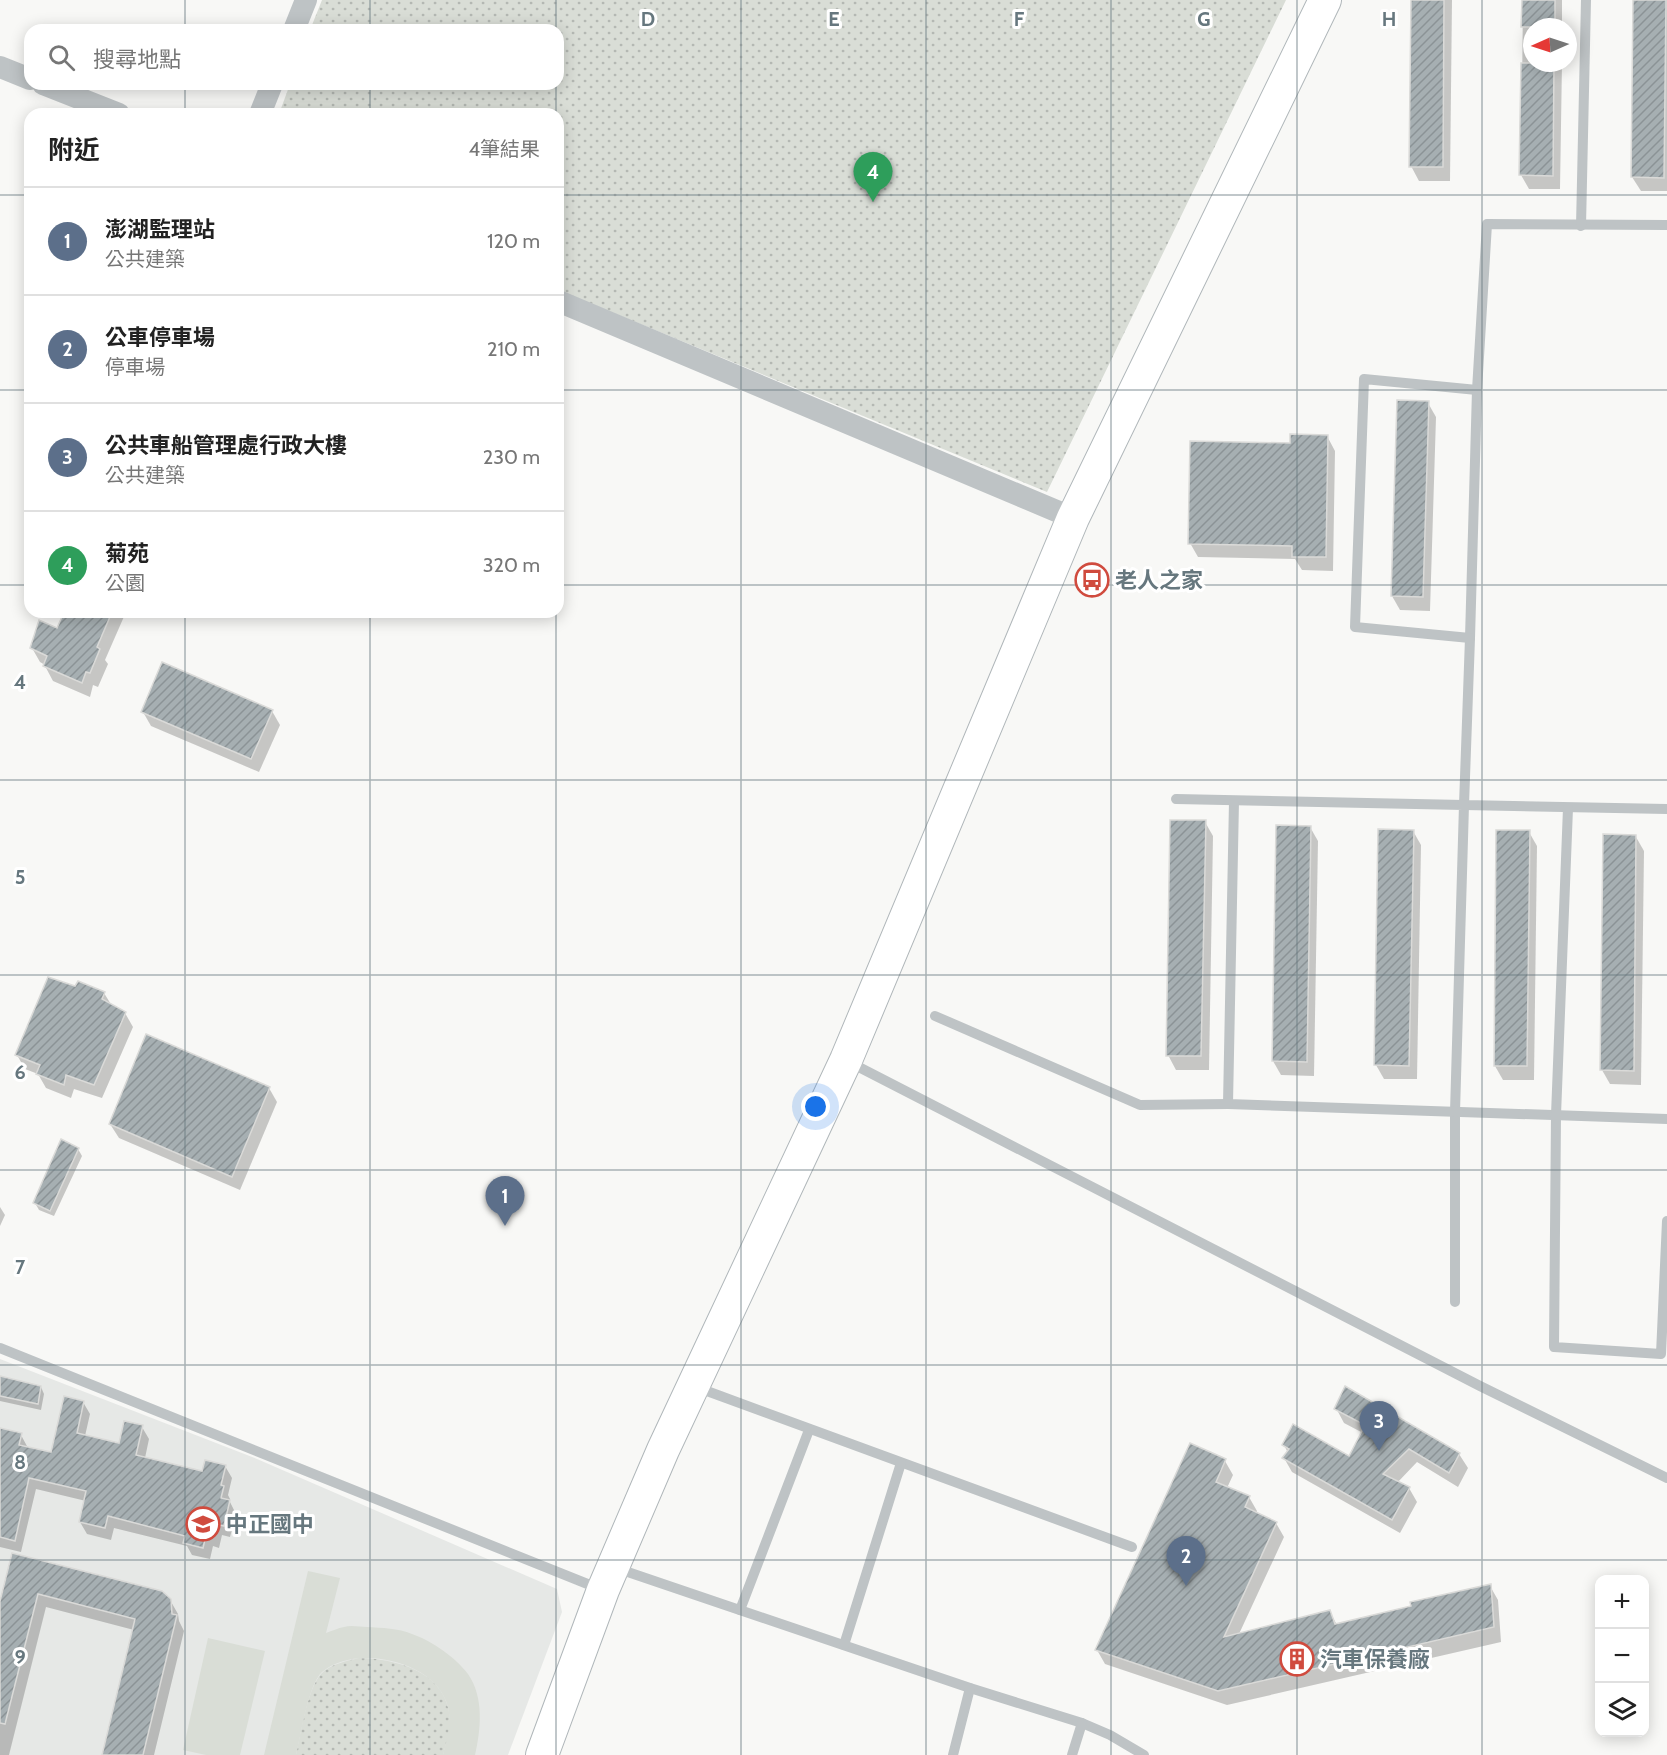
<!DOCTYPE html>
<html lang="zh-TW">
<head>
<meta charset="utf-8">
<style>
	:root { --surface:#fff; --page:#f2f2f2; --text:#222; --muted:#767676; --line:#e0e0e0; --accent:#0f766e }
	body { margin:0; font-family:Cabin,"Noto Sans TC",sans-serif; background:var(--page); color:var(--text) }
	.controls { position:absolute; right:18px; bottom:18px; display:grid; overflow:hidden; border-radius:12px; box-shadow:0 3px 15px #0003 }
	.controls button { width:54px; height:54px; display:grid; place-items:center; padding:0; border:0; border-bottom:2px solid var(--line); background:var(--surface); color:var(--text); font:30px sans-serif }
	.compass { position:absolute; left:1523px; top:18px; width:54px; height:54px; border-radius:50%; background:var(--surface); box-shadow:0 3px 15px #0003; rotate:267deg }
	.you { position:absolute; left:816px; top:1107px; width:21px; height:21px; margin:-15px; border:4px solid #fff; border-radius:50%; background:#1a73e8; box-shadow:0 0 0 9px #1a73e833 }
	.badge { display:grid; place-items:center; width:39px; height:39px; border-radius:50%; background:var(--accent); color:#fff; font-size:20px; font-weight:700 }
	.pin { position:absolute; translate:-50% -50px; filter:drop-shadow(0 2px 3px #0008) }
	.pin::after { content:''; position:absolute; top:32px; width:21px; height:18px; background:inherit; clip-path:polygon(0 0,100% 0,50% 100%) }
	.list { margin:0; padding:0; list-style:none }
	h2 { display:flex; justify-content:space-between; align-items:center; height:78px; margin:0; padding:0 24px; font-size:26px }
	h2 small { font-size:20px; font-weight:400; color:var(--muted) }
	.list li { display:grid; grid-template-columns:39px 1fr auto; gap:18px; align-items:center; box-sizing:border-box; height:108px; padding:0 24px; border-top:2px solid var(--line) }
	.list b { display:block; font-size:22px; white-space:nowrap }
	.list p { margin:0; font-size:20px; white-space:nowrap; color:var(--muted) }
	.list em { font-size:20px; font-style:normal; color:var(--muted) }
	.icon { flex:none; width:33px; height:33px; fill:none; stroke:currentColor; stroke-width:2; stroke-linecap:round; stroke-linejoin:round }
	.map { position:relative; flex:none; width:1667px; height:1755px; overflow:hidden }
	.search { position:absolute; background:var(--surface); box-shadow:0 3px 15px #0003; left:24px; top:24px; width:540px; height:66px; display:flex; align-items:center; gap:15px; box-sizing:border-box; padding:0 21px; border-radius:18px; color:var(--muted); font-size:22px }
	.panel { position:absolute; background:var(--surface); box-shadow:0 3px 15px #0003; left:24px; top:108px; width:540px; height:510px; border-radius:18px }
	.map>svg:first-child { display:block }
	.built { fill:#e6e8e6 }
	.green { fill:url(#green-dots) }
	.pitch { fill:#d9ddd6 }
	.shadow { fill:#0003 }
	.building { fill:url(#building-hatch); stroke:#dadad8; stroke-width:1.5 }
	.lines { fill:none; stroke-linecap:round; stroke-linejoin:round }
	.secondary-casing { stroke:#b0b7ba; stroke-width:34 }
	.lane { stroke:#bec3c5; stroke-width:10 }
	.street { stroke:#bec3c5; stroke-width:22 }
	.secondary { stroke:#fff; stroke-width:32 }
	.grid { fill:none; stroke:#66777e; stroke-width:1.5; stroke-opacity:0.55 }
	.labels { text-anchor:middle; stroke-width:6; stroke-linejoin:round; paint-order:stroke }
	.poi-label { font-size:22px; font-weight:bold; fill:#66777e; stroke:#fff; text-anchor:start }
	.grid-label { font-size:20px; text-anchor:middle; font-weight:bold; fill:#66777e; stroke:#fff; stroke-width:6; stroke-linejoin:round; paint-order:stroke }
</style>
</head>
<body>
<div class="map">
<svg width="1667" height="1755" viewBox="0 0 1667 1755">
	<defs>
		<pattern id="green-dots" width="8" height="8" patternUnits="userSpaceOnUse" patternTransform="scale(1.5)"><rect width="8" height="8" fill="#d9ddd6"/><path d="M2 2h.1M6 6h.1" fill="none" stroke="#b4b8b3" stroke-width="1.8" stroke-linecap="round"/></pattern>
		<pattern id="building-hatch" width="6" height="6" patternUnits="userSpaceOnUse" patternTransform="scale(1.5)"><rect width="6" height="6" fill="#a6afb2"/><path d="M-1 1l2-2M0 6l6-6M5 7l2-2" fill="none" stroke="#8b9396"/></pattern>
	</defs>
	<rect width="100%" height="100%" fill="#f8f8f6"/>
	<!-- built -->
	<polygon class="built" points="0,1359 257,1459 557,1589 562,1612 508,1755 0,1755"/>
	<!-- green -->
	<g class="green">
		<polygon points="322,0 1286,0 1047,492 558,290 558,114 279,114 290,84 558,84 558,30 310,30"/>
		<path d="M359 1658C402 1659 453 1675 450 1728 449 1737 445 1746 443 1755H296C301 1733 307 1690 321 1674 330 1664 347 1661 359 1658Z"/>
	</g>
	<!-- pitch -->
	<g class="pitch">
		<path d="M308 1571 340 1578 326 1633C332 1631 338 1628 344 1627 351 1625 360 1627 367 1627 382 1628 398 1628 412 1634 432 1641 455 1657 468 1674 484 1697 481 1729 475 1755H443C448 1736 453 1720 446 1701 431 1660 354 1644 322 1672 308 1685 301 1735 296 1755H264Z"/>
		<polygon points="208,1638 265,1651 240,1755 206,1755 183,1750"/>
	</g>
	<!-- shadow -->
	<g class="shadow">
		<polygon points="1413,0 1452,0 1450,181 1419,181 1411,166"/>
		<polygon points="1523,0 1562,0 1562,27 1532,27 1532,63 1562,63 1560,189 1529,189 1521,175"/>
		<polygon points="1635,0 1667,0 1667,191 1641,191 1632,177"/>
		<polygon points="1428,403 1436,417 1430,611 1400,610 1392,596"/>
		<polygon points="1327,436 1335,451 1333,571 1302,570 1295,559 1198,557 1190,543 1292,445"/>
		<polygon points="66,612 126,612 105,660 108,664 98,687 93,685 90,697 53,681 45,666 45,665 40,662 32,648 58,630"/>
		<polygon points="272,711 280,725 259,772 151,726 143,712"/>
		<polygon points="1205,822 1213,836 1209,1070 1176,1070 1168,1055"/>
		<polygon points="1310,827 1318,841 1314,1076 1281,1075 1273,1061"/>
		<polygon points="1413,831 1421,845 1417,1079 1384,1079 1376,1065"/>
		<polygon points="1529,832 1537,846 1534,1080 1503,1080 1495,1066"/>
		<polygon points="1605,836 1636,837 1644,851 1641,1085 1610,1084 1602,1070"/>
		<polygon points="104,993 112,1006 125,1013 133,1027 102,1098 74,1089 71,1098 46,1088 38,1074 25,1069 17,1055"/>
		<polygon points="269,1088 277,1102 240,1190 119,1138 110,1124"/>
		<polygon points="78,1149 82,1156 54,1216 39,1210 35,1203"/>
		<polygon points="0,1207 5,1215 0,1226"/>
		<polygon points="0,1378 41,1387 44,1394 41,1410 0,1401"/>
		<polygon points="83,1402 90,1414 85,1436 120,1445 142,1427 149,1439 145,1458 203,1473 225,1466 232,1478 228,1495 230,1499 230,1502 236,1514 230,1537 222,1535 219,1548 213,1546 210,1559 192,1555 187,1546 114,1528 111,1540 87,1534 80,1522 86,1501 36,1489 21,1552 0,1547 0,1430 21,1435 28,1448 53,1454"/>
		<polygon points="1336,1408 1459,1454 1468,1468 1458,1487 1417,1462 1397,1483 1409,1488 1417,1502 1400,1533 1292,1472 1284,1458 1288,1453 1284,1445 1350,1458 1363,1433 1344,1423"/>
		<polygon points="1225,1461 1233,1475 1227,1488 1249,1497 1257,1511 1256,1514 1276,1523 1284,1537 1239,1634 1330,1612 1337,1625 1490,1586 1498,1600 1501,1642 1227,1705 1105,1664 1097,1650"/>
		<polygon points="13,1555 170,1600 178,1614 179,1621 184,1631 154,1755 103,1755 134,1630 46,1607 9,1755 0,1755 0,1608"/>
	</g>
	<!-- building -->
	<g class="building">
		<polygon points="1411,0 1444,0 1443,167 1409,167"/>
		<polygon points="1522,0 1555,0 1555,27 1521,27"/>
		<polygon points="1633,0 1666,0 1664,178 1631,177"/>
		<polygon points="1521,63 1554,63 1553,176 1519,175"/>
		<polygon points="1397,400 1429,401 1423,597 1391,596"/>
		<polygon points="1290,434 1328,435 1326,557 1292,557 1292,546 1188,544 1190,441 1290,443"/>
		<polygon points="64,612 112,612 97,647 100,649 90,673 86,672 82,683 43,666 47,656 30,648 39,620 57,628"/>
		<polygon points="162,662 273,710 251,759 141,712"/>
		<polygon points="1170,820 1206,820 1201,1056 1166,1056"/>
		<polygon points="1276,825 1311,826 1307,1062 1272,1061"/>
		<polygon points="1378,829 1414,830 1409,1066 1374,1065"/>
		<polygon points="1496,830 1530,830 1527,1066 1494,1066"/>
		<polygon points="1603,834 1636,835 1634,1071 1600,1070"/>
		<polygon points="48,977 75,986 78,981 105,992 102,999 126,1012 94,1085 66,1075 64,1085 36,1074 40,1065 15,1055"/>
		<polygon points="146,1034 270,1087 232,1177 109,1124"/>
		<polygon points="61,1139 79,1148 50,1211 33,1203"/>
		<polygon points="0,1376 41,1386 38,1404 0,1396"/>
		<polygon points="1345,1386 1460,1453 1449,1473 1409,1449 1383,1474 1410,1487 1392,1520 1282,1458 1289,1449 1282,1445 1293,1424 1349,1456 1365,1425 1334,1409"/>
		<polygon points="64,1396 84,1401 77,1433 119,1443 124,1421 143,1425 136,1455 202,1471 205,1460 226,1465 221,1485 224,1486 221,1498 230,1500 224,1526 216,1524 212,1536 206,1535 203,1548 183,1543 185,1536 108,1516 105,1528 79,1522 86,1491 29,1478 15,1541 0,1537 0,1428 22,1433 19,1445 51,1452"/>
		<polygon points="1190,1443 1226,1459 1216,1482 1250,1496 1245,1507 1277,1522 1224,1637 1330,1610 1335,1624 1411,1606 1410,1602 1491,1584 1494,1627 1218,1691 1095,1650"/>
		<polygon points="12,1553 162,1591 171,1599 172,1614 177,1615 143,1755 102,1755 135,1619 38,1594 5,1724 0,1723 0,1601"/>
	</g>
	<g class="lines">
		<!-- secondary casing -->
		<g class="secondary-casing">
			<polyline id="secondary" points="542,1755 603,1590 663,1450 846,1060 1073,518 1325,0"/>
		</g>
		<!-- lane -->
		<g class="lane">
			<polyline points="1667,225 1487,224 1477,390 1470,638 1464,805 1667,809"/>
			<polyline points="1581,226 1586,0"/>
			<polyline points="1470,638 1355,627 1364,379 1477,390"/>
			<polyline points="1176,799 1464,805 1455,1112 1455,1302"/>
			<polyline points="1234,801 1228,1104 1667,1119"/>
			<polyline points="1568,808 1556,1115 1554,1347 1661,1354 1667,1221"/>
			<polyline points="935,1016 1140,1105 1228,1104"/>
			<polyline points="849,1062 1480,1386 1667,1478"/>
			<polyline points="0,1348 600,1589"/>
			<polyline points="696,1387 1132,1547"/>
			<polyline points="616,1568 970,1688 1082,1723 1110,1735 1144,1755"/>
			<polyline points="740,1610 809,1430"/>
			<polyline points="844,1645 901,1463"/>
			<polyline points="953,1755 970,1688"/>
			<polyline points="1072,1755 1082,1723"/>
		</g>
		<!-- street -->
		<g class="street">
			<polyline points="294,30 306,0"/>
			<polyline points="0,67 30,79"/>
			<polyline points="43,84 119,114"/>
			<polyline points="260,114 272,84"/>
			<polyline points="558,301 1073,518"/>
		</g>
		<!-- secondary -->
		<use href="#secondary" class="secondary"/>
	</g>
	<!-- grid -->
	<path class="grid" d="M185 0V30M370 0V30M556 0V30M741 0V1755M926 0V1755M1111 0V1755M1297 0V1755M1482 0V1755M185 84V114M370 84V114M556 84V114M0 195H30M558 195H1667M0 390H30M558 390H1667M0 585H30M558 585H1667M185 612V1755M370 612V1755M556 612V1755M0 780H1667M0 975H1667M0 1170H1667M0 1365H1667M0 1560H1667"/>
	<!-- icons -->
	<defs>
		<g id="bus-ring" transform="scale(1.725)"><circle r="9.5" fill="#fff" stroke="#d04b3e" stroke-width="1.5"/><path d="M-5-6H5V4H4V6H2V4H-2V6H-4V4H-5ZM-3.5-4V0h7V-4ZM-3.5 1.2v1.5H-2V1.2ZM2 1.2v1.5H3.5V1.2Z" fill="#d04b3e"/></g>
		<g id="school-ring" transform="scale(1.725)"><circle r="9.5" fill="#fff" stroke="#d04b3e" stroke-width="1.5"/><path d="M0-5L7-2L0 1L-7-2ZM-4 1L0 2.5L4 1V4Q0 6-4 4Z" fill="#d04b3e"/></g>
		<g id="building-ring" transform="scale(1.725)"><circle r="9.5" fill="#fff" stroke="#d04b3e" stroke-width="1.5"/><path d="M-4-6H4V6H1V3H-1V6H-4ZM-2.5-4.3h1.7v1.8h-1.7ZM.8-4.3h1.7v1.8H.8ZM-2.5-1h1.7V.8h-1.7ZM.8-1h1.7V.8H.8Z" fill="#d04b3e"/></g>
	</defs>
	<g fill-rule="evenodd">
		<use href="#bus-ring" x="1092" y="580"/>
		<use href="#school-ring" x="203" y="1524"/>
		<use href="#building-ring" x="1297" y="1659"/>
	</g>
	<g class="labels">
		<!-- poi labels -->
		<g class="poi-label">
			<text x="1115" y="588">老人之家</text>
			<text x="226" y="1532">中正國中</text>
			<text x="1320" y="1667">汽車保養廠</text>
		</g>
	</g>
	<g class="grid-label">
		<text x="648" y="26">D</text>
		<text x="834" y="26">E</text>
		<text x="1019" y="26">F</text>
		<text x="1204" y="26">G</text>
		<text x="1389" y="26">H</text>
		<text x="20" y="689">4</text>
		<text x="20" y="884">5</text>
		<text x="20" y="1079">6</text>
		<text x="20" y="1274">7</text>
		<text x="20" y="1469">8</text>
		<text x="20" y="1664">9</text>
	</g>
</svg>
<div class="controls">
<button>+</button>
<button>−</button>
<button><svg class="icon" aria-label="layers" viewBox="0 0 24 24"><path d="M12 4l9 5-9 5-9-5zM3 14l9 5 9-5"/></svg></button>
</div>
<svg class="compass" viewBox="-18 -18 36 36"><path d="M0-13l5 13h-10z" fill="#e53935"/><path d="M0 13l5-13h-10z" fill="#767676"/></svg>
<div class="you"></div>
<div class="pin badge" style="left:505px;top:1226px;background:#5c6f8a">1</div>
<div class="pin badge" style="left:1186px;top:1586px;background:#5c6f8a">2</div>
<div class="pin badge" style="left:1379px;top:1451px;background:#5c6f8a">3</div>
<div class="pin badge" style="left:873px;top:202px;background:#2e9e5b">4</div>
<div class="search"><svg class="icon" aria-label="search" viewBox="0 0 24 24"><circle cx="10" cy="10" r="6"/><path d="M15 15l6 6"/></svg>搜尋地點</div>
<section class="panel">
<h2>附近<small>4筆結果</small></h2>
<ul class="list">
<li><span class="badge" style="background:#5c6f8a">1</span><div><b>澎湖監理站</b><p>公共建築</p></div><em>120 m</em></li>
<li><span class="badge" style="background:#5c6f8a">2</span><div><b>公車停車場</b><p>停車場</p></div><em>210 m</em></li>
<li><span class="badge" style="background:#5c6f8a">3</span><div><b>公共車船管理處行政大樓</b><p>公共建築</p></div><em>230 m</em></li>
<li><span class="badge" style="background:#2e9e5b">4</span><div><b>菊苑</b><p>公園</p></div><em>320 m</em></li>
</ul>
</section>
</div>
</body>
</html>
